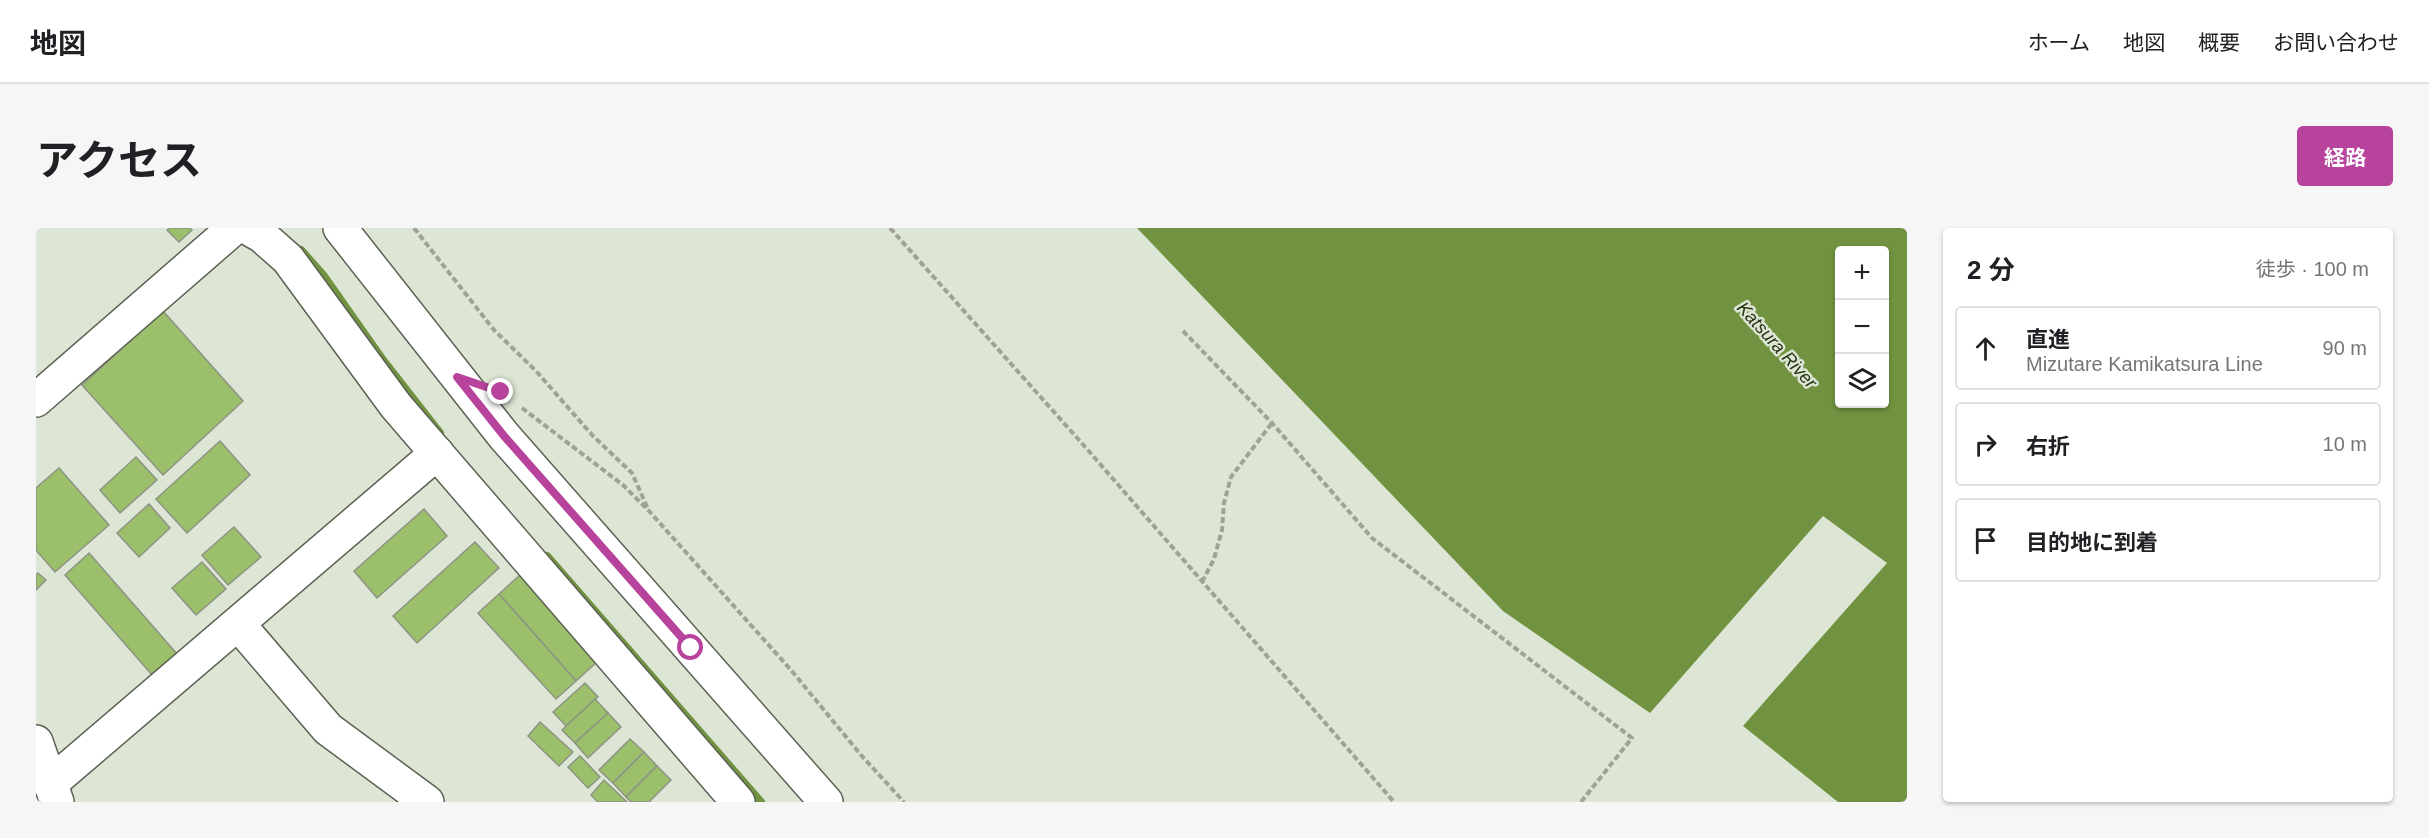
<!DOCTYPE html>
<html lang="ja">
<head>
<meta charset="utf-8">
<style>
	:root { --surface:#fff; --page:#f6f6f6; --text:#202124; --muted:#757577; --line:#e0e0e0; --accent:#b7439c }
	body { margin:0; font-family:Helvetica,"Noto Sans JP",sans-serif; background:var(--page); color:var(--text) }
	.controls { position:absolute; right:18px; top:18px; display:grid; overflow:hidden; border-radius:6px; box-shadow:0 2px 4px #0004 }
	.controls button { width:54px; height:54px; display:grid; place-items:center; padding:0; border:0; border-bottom:2px solid var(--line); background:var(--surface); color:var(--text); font:30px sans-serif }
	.stop { position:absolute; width:18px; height:18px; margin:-14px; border:4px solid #b7439c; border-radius:50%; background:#fff }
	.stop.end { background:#b7439c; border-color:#fff; box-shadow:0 2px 6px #0008 }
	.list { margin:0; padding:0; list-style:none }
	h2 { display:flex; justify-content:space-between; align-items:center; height:78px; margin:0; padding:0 24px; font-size:26px }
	h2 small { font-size:20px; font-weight:400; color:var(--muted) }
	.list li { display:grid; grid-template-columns:39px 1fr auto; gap:18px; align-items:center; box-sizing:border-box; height:84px; margin:0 12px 12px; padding:0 12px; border:2px solid var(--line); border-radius:6px }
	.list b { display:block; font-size:22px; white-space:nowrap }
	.list p { margin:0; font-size:20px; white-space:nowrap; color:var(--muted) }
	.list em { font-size:20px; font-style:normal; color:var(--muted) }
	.icon { flex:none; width:33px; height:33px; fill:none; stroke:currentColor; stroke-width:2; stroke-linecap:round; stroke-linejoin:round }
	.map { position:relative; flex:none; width:1871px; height:574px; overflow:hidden; border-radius:6px }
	header { display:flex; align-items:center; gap:36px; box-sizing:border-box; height:84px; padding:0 30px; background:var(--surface); border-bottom:2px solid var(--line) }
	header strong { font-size:28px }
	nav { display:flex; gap:33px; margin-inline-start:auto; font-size:21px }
	.intro { display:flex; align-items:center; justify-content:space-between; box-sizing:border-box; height:144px; padding:0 36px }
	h1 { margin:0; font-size:42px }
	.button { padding:15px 27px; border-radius:6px; background:var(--accent); color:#fff; font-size:21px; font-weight:700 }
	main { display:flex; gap:36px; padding:0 36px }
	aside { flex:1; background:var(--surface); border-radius:6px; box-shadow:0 2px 4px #0004 }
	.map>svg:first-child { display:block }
	.water { fill:#719240; fill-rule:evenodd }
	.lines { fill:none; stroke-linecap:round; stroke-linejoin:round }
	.stream { stroke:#719240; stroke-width:8 }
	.building { fill:#9bbf6b; stroke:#8d9484; stroke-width:1.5 }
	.minor-casing { stroke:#5b6253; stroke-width:36 }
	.major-casing { stroke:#5b6253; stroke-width:36 }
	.path { stroke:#9da396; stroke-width:4; stroke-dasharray:6 3; stroke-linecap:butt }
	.minor { stroke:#fff; stroke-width:33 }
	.major { stroke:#fff; stroke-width:33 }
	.route { stroke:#b7439c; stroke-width:8 }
	.labels { text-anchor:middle; stroke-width:5; stroke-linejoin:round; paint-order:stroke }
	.water-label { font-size:18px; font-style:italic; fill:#24320f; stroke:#dde5d4 }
</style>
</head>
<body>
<header>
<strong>地図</strong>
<nav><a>ホーム</a><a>地図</a><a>概要</a><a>お問い合わせ</a></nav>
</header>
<div class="intro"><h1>アクセス</h1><a class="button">経路</a></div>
<main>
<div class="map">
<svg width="1871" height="574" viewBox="0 0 1871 574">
	<rect width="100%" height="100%" fill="#dde5d4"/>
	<!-- water -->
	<path class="water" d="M1101 0H1871V574H1802L1707 498 1851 335 1787 288 1614 485 1467 383ZM1848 22V176H1804V22Z"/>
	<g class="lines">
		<!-- stream -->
		<g class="stream">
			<polyline points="265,22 288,48 347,132 404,205"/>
			<polyline points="511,328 725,574"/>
		</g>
	</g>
	<!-- building -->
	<g class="building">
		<polygon points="134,0 154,0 156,2 143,14 131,2"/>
		<polygon points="127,83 207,173 127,247 46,157"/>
		<polygon points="184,213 214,247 151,305 120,271"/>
		<polygon points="100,229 121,252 84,285 64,262"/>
		<polygon points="23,240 73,297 19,344 0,322 0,260"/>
		<polygon points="113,276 134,300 103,329 81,305"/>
		<polygon points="388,281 411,308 341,370 318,343"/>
		<polygon points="198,299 225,329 192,357 166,327"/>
		<polygon points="439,314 463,340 381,415 357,388"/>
		<polygon points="53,325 141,426 116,447 29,347"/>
		<polygon points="166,334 190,361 160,387 136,360"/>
		<polygon points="2,345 10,352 0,362 0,347"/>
		<polygon points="484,347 561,434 540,453 463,366"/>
		<polygon points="463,366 540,453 520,471 442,385"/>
		<polygon points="549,455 562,469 530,498 517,484"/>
		<polygon points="559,471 572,485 539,515 526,502"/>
		<polygon points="572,485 585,499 552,530 539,515"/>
		<polygon points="504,494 537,524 523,538 492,508"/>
		<polygon points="594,511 608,524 577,555 563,542"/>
		<polygon points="608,524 621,538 590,569 577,555"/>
		<polygon points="544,528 564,549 552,560 532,539"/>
		<polygon points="621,538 635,552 613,574 595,574 590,569"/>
		<polygon points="568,552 591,574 562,574 555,567"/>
	</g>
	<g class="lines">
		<!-- minor casing -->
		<g class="minor-casing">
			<g id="minor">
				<polyline points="212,0 226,8 252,31 360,178 702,574"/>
				<polyline points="0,172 198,0"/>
				<polyline points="203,397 292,501 391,574"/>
				<polyline points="0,514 21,574"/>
				<polyline points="14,556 401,225"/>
			</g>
		</g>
		<!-- major casing -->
		<g class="major-casing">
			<polyline id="major" points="304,0 468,208 790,574"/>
		</g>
		<!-- path -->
		<g class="path">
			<polyline points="378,0 458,102 500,143 557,208 596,245 612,281"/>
			<polyline points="854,0 1051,221 1358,574"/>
			<polyline points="1147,103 1236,195 1336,310 1596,510 1545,574"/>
			<polyline points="486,180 587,257 613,283 755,442 825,527 868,574"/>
			<polyline points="1166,354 1178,331 1186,302 1188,275 1195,249 1236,195"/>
		</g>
		<!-- minor -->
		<use href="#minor" class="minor"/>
		<!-- major -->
		<use href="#major" class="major"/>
	</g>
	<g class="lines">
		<!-- route -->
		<polyline class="route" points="465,164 421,149 468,208 655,420"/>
	</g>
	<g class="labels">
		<!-- water labels -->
		<g class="water-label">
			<text transform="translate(1741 117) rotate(48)" y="6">Katsura River</text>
		</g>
	</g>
</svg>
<div class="controls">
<button>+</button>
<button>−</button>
<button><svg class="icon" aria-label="layers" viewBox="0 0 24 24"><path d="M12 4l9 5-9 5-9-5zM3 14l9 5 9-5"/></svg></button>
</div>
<div class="stop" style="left:655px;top:420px"></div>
<div class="stop end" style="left:465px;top:164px"></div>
</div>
<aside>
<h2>2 分<small>徒歩 · 100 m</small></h2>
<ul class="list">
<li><svg class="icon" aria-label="ahead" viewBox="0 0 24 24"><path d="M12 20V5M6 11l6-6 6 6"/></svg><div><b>直進</b><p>Mizutare Kamikatsura Line</p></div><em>90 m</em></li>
<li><svg class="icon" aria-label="right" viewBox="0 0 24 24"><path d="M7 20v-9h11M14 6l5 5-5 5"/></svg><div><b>右折</b></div><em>10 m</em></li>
<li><svg class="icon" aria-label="arrive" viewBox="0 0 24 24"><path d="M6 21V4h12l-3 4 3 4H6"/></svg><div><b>目的地に到着</b></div></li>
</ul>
</aside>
</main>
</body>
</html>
